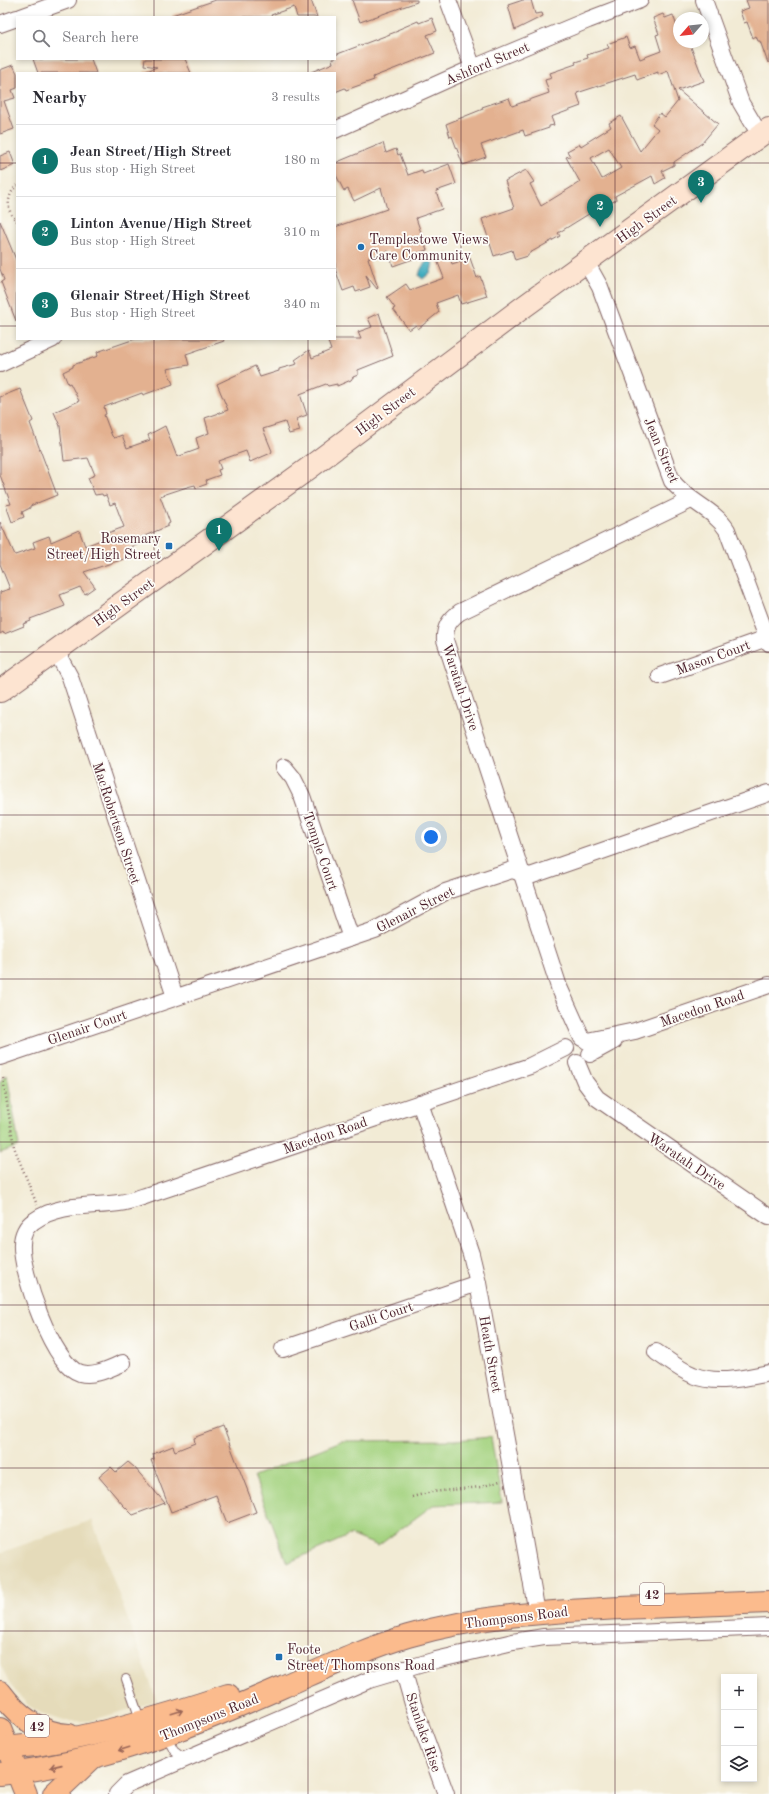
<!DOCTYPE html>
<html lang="en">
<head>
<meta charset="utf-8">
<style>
	:root { --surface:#fff; --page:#f2f2f3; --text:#2b2b33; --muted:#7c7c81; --line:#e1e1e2; --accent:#0f766e }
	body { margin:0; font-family:"Old Standard TT",serif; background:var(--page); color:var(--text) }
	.controls { position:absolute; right:12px; bottom:12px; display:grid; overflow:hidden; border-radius:0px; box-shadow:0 2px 6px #0003 }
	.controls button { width:36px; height:36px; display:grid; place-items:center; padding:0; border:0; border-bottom:1px solid var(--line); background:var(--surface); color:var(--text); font:20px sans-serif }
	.compass { position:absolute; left:673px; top:12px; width:36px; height:36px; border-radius:50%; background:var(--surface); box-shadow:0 2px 6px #0003; rotate:242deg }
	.you { position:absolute; left:431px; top:837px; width:14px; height:14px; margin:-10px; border:3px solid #fff; border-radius:50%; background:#1a73e8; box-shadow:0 0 0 6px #1a73e833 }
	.badge { display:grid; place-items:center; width:26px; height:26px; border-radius:50%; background:var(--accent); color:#fff; font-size:13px; font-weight:700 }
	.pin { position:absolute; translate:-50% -33px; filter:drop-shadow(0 1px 2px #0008) }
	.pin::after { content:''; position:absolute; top:21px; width:14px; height:12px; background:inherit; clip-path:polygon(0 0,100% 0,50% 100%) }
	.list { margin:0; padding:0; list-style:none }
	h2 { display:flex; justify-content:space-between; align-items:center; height:52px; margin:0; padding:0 16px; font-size:17px }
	h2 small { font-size:13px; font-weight:400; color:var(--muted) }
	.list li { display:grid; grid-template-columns:26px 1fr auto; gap:12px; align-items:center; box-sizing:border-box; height:72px; padding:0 16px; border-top:1px solid var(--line) }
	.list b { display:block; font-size:15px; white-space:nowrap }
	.list p { margin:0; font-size:13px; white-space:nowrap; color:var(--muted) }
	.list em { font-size:13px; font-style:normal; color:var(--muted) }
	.icon { flex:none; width:22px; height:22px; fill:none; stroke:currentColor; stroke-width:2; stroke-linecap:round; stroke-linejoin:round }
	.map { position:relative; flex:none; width:769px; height:1794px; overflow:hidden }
	.search { position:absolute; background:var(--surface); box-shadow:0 2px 6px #0003; left:16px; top:16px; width:320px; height:44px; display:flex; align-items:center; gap:10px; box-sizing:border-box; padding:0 14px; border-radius:0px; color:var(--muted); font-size:15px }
	.panel { position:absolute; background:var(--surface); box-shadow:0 2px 6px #0003; left:16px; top:72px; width:320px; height:268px; border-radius:0px }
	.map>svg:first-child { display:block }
	.built { fill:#e5dbba }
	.green { fill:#a5d381; stroke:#787956 }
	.water { fill:#3facbe; stroke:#446674 }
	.building { fill:#e3b190; fill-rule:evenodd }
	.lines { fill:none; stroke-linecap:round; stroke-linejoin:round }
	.lane-casing { stroke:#856666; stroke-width:10 }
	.street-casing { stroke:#856666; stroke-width:18 }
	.secondary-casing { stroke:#856666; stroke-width:24 }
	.primary-casing { stroke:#856666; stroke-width:24 }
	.path { stroke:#856666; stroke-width:2.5; stroke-dasharray:1 3; stroke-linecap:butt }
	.lane { stroke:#fff; stroke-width:8 }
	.street { stroke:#fff; stroke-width:16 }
	.secondary { stroke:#fde4d1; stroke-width:22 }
	.primary { stroke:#fbbb8d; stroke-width:22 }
	.oneway { stroke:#9a6557 }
	.grid { fill:none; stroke:#4a1f2b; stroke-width:1; stroke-opacity:0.55 }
	.poi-dot { fill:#1f6fb2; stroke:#fdfcf7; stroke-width:1.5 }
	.labels { text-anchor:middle; stroke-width:3.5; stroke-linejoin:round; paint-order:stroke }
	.shield { fill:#fdfcf7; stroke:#806168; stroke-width:1 }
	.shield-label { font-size:13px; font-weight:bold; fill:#4a1f2b }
	.street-label { font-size:14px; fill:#4a1f2b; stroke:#fdfcf7 }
	.poi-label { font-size:14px; fill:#4a1f2b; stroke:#fdfcf7; text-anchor:start }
</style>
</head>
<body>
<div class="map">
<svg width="769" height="1794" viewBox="0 0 769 1794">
	<rect width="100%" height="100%" fill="#fdfcf7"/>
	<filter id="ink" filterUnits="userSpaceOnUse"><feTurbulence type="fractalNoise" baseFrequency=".025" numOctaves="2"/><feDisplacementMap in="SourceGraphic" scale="8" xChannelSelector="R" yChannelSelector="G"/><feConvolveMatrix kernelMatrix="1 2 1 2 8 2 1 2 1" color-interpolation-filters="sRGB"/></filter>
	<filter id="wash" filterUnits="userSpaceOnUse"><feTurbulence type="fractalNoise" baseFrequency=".012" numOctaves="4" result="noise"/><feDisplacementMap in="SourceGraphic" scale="16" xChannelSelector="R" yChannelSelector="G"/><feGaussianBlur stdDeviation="0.9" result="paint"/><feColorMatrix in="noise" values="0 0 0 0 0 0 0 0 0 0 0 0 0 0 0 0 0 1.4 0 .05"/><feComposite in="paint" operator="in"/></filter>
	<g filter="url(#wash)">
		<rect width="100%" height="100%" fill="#f2ebd5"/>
		<!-- built -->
		<polygon class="built" points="92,1520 157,1701 89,1721 64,1721 41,1713 29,1706 11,1686 0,1664 0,1553"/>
		<!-- green -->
		<g class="green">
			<polygon points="7,1075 19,1146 0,1153 0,1082"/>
			<polygon points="491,1437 502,1502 433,1505 378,1546 351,1535 287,1563 254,1476 341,1441 455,1440"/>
		</g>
		<!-- water -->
		<path class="water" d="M429 260 433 263 431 272 423 279 419 276C420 269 423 264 429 260Z"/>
		<g id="blocks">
			<!-- building -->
			<g class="building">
				<polygon points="216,0 311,0 317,17 297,17 294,7 271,15 272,17 173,17 172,15"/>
				<polygon points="352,0 417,0 417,2 360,22"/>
				<polygon points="523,0 531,0 535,14 542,13 543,16 515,30 508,5"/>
				<polygon points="746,0 769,0 769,62 768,63 760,41 758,41 756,36 753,38 747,22 744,23 740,11 749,8"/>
				<path d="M663 14 665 18 673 15 679 32V42H689L704 81 678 90 718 124 702 143 674 162V165L662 171 665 178 655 184 652 176 615 196 616 200 601 208 600 207 558 233 560 236 528 254V256L515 260 512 250 494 256 482 219 514 208 505 181 526 170 534 182 530 184 541 206 580 182 566 157 570 156 567 151 580 144 581 146 611 127 609 123 621 116 640 151 658 129 652 124 660 113 665 117 678 101 668 71 658 75V72L637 80 635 74 577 93 581 106 551 117 554 125 549 126V128L525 136 523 130 481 145 486 157 463 165 452 136 450 137 446 124 483 109 482 107 509 98 512 106 549 93 545 80 552 78 550 73 576 64 575 62 588 58 587 55 609 48 607 44 626 37 630 48 635 46 640 59 661 51 656 35 659 34 653 18ZM609 148 621 168 602 179 591 158Z"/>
				<polygon points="432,18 437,31 427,35 435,53 373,77 374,80 346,90 345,88 335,92 335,73 311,73 311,72 333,63 332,59 335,59 335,55 398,31 397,30 418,21 419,23"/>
				<polygon points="33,59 91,59 96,73 38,73"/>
				<polygon points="145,59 185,59 191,73 144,73 144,72 157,67 144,65"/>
				<polygon points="13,65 17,73 17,88 12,90 15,98 4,101 14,129 0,134 0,70"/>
				<polygon points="383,143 386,153 396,149 398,155 400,154 408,175 422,170 423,174 449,164 456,184 436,191 442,209 416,218 427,250 412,255 413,259 393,266 388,251 368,258 378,288 377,289 366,275 370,287 356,292 354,287 343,291 335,269 335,227 387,209 381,188 354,201 348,189 344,191 335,173 335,163"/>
				<polygon points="10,152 15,165 0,171 0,156"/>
				<polygon points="0,221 17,262 16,321 1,282 4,280 0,269"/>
				<polygon points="448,252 452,264 470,258 477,278 480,276 487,296 461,304 458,295 436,303 439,312 418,329 416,325 409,330 393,309 395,308 387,297 406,284 410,290 444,278 437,260"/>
				<polygon points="379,313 393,356 358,370 358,375 353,377 351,380 337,386 337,384 328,386 326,384 300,394 307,415 296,419 300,431 289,434 285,422 263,429 272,451 271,453 250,462 246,451 218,461 221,469 218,470 220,475 206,480 207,484 196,488 195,485 187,487 160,496 170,523 168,524 168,526 140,538 142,543 128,548 129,550 124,551 127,558 84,572 95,587 85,594 80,587 60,595 65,606 30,619 31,621 23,624 24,626 4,634 3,632 0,634 0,592 10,589 0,564 0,522 15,555 35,548 33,542 49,536 51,542 79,530 85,546 106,538 105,534 124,527 115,503 110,505 106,495 103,496 102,494 95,495 88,478 95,475 88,458 64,461 60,426 54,412 79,401 70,383 68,384 63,372 73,367 73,365 98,356 97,352 135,339 223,339 224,341 186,354 189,365 167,369 173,384 143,395 142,393 104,407 106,414 104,415 112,436 114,438 122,435 127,448 150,440 148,435 165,426 177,457 199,449 196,438 209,433 205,418 228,410 217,384 255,366 260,377 279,371 279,369 297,364 295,360 309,350 312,358 331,350 327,339 361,339 358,332 372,327 368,318"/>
				<polygon points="20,389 33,421 30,423 57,495 30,506 30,508 22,512 24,517 12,522 6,505 11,504 0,475 0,397"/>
				<polygon points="223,1427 256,1512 227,1523 216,1495 171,1512 151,1460 154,1459 153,1454 173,1446 175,1451 195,1443 194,1438"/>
				<polygon points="128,1462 134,1467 165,1503 133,1515 123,1505 99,1477 111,1467 116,1472"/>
			</g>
		</g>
	</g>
	<g filter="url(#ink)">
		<use href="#blocks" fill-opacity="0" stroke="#856666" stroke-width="1"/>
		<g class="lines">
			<!-- lane casing -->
			<g class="lane-casing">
				<g id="lane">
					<polyline points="126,1679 141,1722"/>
					<polyline points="166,1735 174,1750 186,1759"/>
				</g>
			</g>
			<!-- street casing -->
			<g class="street-casing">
				<g id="street">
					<polyline points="448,0 473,68"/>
					<polyline points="704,0 741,103 760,135"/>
					<polyline points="21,17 68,0"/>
					<polyline points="0,24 17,18"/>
					<polyline points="335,130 473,68 588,20 640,0"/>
					<path d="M586 262 600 287 672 481C688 502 714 509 727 530L769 643"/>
					<polyline points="0,364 53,339"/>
					<polyline points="56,651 70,677 175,997"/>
					<polyline points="660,676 767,638"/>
					<polyline points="284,767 293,778 302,796 351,938"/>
					<path d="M582 1038 559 987 445 640C444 627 450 619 460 612L691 500"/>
					<polyline points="587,1041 635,1031 769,985"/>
					<polyline points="590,1054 614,1041"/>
					<polyline points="0,1057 375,930 445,892 512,870 530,876 769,793"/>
					<polyline points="577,1063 585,1082 597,1098 769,1217"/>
					<polyline points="420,1103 471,1254 478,1283 537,1613"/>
					<polyline points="283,1349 478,1283"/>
					<path d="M656 1352C668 1360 680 1370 693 1375 717 1385 744 1378 769 1373"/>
					<path d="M123 1363C110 1368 95 1377 80 1373 53 1366 20 1270 22 1244 22 1235 26 1226 34 1221 59 1203 91 1207 119 1203 129 1202 139 1198 148 1195L530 1066 566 1048"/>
					<polyline points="403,1669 413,1704 446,1794"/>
					<polyline points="117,1794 127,1784 369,1680 436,1660 513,1642 544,1637 769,1627"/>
				</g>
			</g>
			<!-- secondary casing -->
			<g class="secondary-casing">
				<polyline id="secondary" points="0,691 309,468 522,308 769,129"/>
			</g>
			<!-- primary casing -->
			<g class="primary-casing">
				<g id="primary">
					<path d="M0 1692C17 1715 39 1734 69 1735"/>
					<polyline points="0,1729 26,1794"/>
					<path d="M0 1749C12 1747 24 1746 36 1745 102 1735 166 1716 228 1695"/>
					<path d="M0 1774C99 1764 191 1727 282 1687 323 1669 364 1649 408 1636 481 1615 546 1612 621 1608 670 1606 720 1604 769 1602"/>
					<polyline points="54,1794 92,1758"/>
				</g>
			</g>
			<!-- path -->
			<g class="path">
				<path d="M17 185C7 195 5 211 17 221"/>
				<polyline points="3,1078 14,1147 37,1205"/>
				<polyline points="412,1497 432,1492 481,1487 500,1481"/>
			</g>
			<!-- lane -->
			<use href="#lane" class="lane"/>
			<!-- street -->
			<use href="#street" class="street"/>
			<!-- secondary -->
			<use href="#secondary" class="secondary"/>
			<!-- primary -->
			<use href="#primary" class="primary"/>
		</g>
		<!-- one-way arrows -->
		<defs><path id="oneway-shaft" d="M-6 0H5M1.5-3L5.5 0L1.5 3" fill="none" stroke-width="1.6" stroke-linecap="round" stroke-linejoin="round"/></defs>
		<g class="oneway">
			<use href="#oneway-shaft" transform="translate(177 1712) rotate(-17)"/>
			<use href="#oneway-shaft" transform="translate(124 1749) rotate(163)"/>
			<use href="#oneway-shaft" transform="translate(56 1766) rotate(167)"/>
		</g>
	</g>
	<!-- grid -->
	<path class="grid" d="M154 0V17M308 0V17M461 0V1794M615 0V1794M154 59V73M308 59V73M0 163H17M335 163H769M0 326H17M335 326H769M154 339V1794M308 339V1794M0 489H769M0 652H769M0 815H769M0 979H769M0 1142H769M0 1305H769M0 1468H769M0 1631H769"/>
	<!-- markers -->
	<g class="poi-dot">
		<circle cx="361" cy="247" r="4"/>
		<rect x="165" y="542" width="8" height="8" rx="2"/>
		<rect x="275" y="1653" width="8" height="8" rx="2"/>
	</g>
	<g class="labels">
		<!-- shield labels -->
		<g class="shield">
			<rect x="640" y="1583" width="24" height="22" rx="3"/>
			<rect x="25" y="1715" width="24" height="22" rx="3"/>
		</g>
		<g class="shield-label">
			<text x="652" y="1599">42</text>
			<text x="37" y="1731">42</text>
		</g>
		<!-- street labels -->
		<g class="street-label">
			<text transform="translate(487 63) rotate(-23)" y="5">Ashford Street</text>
			<text transform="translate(646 219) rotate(-36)" y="5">High Street</text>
			<text transform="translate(385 411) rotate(-37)" y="5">High Street</text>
			<text transform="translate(662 450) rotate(67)" y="5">Jean Street</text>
			<text transform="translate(123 602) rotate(-36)" y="5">High Street</text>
			<text transform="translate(713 657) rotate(-20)" y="5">Mason Court</text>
			<text transform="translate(461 687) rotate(72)" y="5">Waratah Drive</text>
			<text transform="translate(117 823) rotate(72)" y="5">MacRobertson Street</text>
			<text transform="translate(321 851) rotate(71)" y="5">Temple Court</text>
			<text transform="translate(415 909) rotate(-27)" y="5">Glenair Street</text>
			<text transform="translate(702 1008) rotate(-19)" y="5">Macedon Road</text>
			<text transform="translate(87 1027) rotate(-19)" y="5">Glenair Court</text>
			<text transform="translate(325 1135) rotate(-19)" y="5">Macedon Road</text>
			<text transform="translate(687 1161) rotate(34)" y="5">Waratah Drive</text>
			<text transform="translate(381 1316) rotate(-19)" y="5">Galli Court</text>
			<text transform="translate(491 1354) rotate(80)" y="5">Heath Street</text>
			<text transform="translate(516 1617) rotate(-7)" y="5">Thompsons Road</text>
			<text transform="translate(209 1717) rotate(-22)" y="5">Thompsons Road</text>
			<text transform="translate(424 1732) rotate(71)" y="5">Stanlake Rise</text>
		</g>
		<!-- poi labels -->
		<g class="poi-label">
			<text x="369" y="244">Templestowe Views<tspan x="369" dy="16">Care Community</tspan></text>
			<text x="161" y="543" text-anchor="end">Rosemary<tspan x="161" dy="16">Street/High Street</tspan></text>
			<text x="287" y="1654">Foote<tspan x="287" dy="16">Street/Thompsons Road</tspan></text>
		</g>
	</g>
</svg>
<div class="controls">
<button>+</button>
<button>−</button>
<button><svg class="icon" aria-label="layers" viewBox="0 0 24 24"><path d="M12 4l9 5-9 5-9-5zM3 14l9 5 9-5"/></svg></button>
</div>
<svg class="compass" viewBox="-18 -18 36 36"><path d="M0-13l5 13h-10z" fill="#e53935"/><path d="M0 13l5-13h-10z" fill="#7c7c81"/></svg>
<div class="you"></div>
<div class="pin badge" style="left:219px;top:551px">1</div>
<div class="pin badge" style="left:600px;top:227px">2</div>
<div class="pin badge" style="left:701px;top:203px">3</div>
<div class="search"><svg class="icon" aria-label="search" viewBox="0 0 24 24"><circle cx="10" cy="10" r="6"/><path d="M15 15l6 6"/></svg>Search here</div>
<section class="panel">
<h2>Nearby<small>3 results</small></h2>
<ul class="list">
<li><span class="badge">1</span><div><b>Jean Street/High Street</b><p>Bus stop · High Street</p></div><em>180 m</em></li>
<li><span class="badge">2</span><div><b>Linton Avenue/High Street</b><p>Bus stop · High Street</p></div><em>310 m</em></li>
<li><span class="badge">3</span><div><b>Glenair Street/High Street</b><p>Bus stop · High Street</p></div><em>340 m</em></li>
</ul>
</section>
</div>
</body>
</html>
